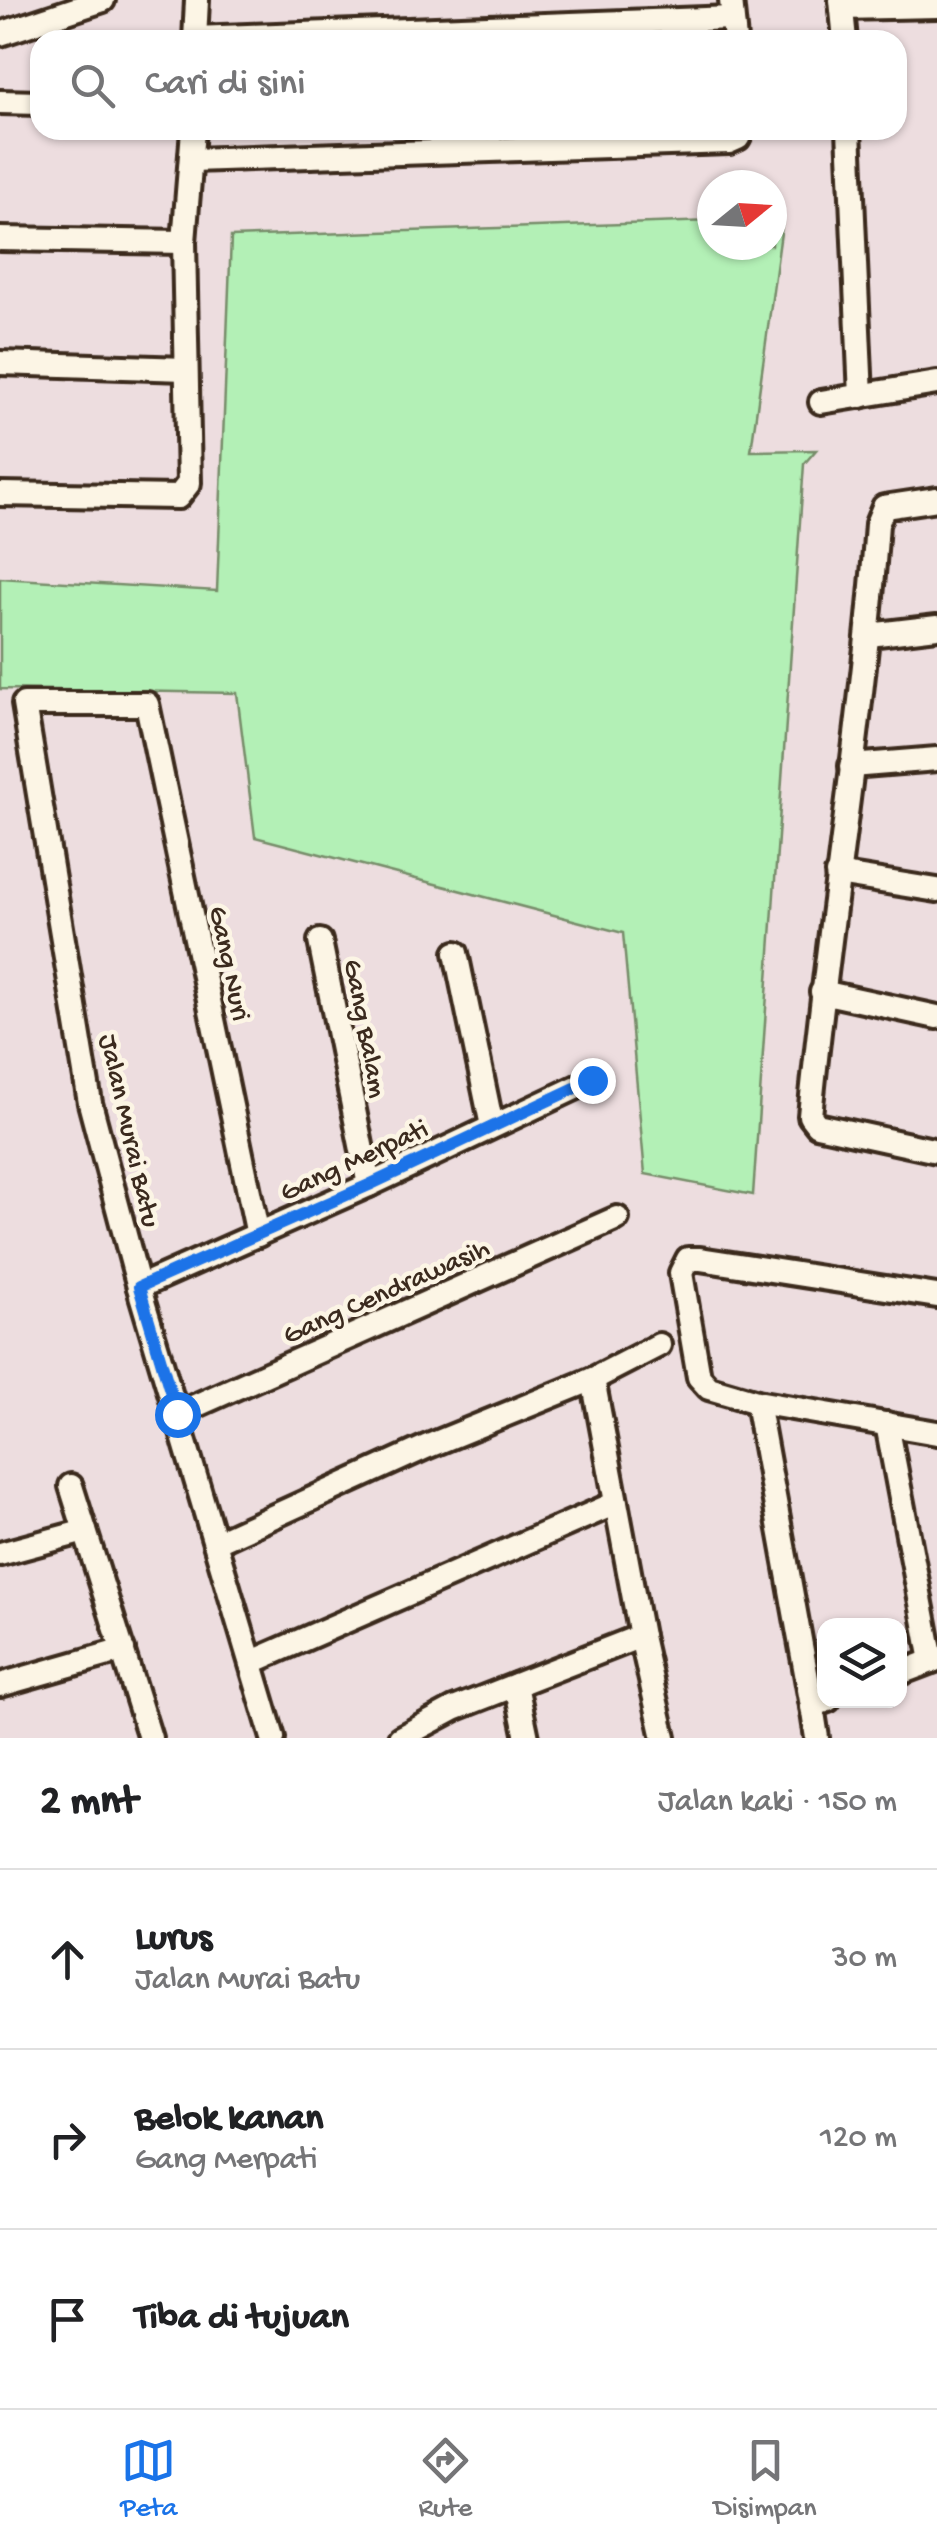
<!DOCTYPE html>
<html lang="id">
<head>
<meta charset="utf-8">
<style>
	:root { --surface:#fff; --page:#f2f2f2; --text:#202124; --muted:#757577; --line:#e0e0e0; --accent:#1a73e8 }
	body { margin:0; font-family:"Gochi Hand",sans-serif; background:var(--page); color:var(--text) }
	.controls { position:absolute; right:30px; bottom:30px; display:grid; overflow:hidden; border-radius:20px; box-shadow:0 2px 8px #0004 }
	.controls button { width:90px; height:90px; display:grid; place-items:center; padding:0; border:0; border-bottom:2px solid var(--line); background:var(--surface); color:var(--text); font:50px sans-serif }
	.compass { position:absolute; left:697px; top:170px; width:90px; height:90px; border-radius:50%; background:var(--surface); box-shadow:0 2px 8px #0004; rotate:72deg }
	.stop { position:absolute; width:30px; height:30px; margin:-22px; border:8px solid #1a73e8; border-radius:50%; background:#fff }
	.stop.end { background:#1a73e8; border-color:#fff; box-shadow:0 2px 10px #0008 }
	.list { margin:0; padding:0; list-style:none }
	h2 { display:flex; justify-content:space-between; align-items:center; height:130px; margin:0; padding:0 40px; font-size:42px }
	h2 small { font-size:32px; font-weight:400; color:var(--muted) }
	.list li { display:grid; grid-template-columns:65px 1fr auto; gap:30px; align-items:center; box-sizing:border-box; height:180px; padding:0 40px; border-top:2px solid var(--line) }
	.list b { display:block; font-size:38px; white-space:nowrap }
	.list p { margin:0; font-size:32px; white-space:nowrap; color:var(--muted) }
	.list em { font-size:32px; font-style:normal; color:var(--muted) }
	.icon { flex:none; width:55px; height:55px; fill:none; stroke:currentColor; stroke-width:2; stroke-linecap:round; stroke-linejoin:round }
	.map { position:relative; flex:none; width:937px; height:1738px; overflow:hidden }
	.search { position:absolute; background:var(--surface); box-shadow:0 2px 8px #0004; left:30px; right:30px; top:30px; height:110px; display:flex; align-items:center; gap:25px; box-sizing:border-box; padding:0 35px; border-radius:30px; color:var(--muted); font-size:38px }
	.sheet { height:670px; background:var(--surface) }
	nav { display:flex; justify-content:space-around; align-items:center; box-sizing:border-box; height:140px; border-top:2px solid var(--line); background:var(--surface); font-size:28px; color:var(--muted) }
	nav a { display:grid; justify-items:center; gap:5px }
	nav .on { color:var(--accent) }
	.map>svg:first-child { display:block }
	.green { fill:#b3f0b6; stroke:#778d6a; stroke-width:2.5 }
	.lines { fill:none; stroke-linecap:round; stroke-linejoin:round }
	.street-casing { stroke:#3b2a1e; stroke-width:30 }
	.street { stroke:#fcf5e5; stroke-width:22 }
	.route { stroke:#1a73e8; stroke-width:12 }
	.labels { text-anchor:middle; stroke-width:9; stroke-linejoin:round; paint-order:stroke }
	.street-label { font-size:28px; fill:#3b2a1e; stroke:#fcf5e5 }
</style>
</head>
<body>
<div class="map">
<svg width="937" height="1738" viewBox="0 0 937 1738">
	<rect width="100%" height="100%" fill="#eddddf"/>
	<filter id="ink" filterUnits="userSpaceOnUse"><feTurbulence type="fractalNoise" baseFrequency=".01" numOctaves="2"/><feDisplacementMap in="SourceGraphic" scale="20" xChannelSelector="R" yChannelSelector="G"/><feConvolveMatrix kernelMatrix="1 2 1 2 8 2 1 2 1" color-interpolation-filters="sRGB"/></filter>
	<g filter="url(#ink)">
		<!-- green -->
		<polygon class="green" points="783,218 751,451 816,450 804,464 753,1195 645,1174 623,933 255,837 237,693 0,689 0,578 217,591 231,237 712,221 712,245 772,245 772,219"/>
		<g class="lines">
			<!-- street casing -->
			<g class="street-casing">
				<g id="street">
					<polyline points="731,0 735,40"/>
					<polyline points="841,0 845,40"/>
					<polyline points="842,8 937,6"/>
					<polyline points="0,34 103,0"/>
					<polyline points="195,38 732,18"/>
					<polyline points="195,40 197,0"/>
					<polyline points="0,102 40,103"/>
					<polyline points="849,130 861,396"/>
					<polyline points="192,160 729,142 738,138 742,130"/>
					<polyline points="0,239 184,242"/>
					<polyline points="0,363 186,369"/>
					<polyline points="821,402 937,383"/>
					<polyline points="0,494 178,497 189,483 184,242 193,130"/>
					<path d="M937 499 884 507 877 524C863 722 829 918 810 1116L817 1125 937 1151"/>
					<polyline points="869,635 937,627"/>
					<polyline points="851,766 937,759"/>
					<polyline points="837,874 937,890"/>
					<polyline points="320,941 369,1185"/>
					<polyline points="456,953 492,1126"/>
					<polyline points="822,992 937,1017"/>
					<polyline points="258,1235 147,704 24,704 90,1103 141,1295 273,1738"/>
					<polyline points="139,1287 369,1185 592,1080"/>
					<polyline points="937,1296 700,1259 688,1259 681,1273 699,1377 709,1388 757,1402 937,1433"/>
					<polyline points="593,1379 641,1636 664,1738"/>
					<polyline points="757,1402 812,1706 828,1700"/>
					<polyline points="177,1414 617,1218"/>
					<polyline points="887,1424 932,1661"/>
					<polyline points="71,1486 150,1738"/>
					<polyline points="215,1543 426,1447 593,1379 659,1345"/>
					<polyline points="0,1554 85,1531"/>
					<polyline points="252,1662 616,1503"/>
					<polyline points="900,1673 937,1659"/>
					<polyline points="0,1685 123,1650"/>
					<polyline points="516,1685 527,1738"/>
					<polyline points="812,1706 817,1738"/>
					<polyline points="400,1738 454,1709 641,1636"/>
				</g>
			</g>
			<!-- street -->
			<use href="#street" class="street"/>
		</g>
	</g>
	<g class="lines" filter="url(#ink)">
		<!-- route -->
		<polyline class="route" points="177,1414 139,1287 369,1185 592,1080"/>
	</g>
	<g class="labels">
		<!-- street labels -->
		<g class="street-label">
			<text transform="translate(232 963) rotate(78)" y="10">Gang Nuri</text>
			<text transform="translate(368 1028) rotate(79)" y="10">Gang Balam</text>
			<text transform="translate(132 1130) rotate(77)" y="10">Jalan Murai Batu</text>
			<text transform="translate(353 1158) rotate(-25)" y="10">Gang Merpati</text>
			<text transform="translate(385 1289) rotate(-24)" y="10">Gang Cendrawasih</text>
		</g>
	</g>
</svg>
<div class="controls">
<button><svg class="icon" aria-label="layers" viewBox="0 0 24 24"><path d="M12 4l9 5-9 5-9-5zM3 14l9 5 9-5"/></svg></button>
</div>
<svg class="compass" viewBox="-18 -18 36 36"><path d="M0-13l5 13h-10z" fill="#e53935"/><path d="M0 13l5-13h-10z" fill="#757577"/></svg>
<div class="stop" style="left:177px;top:1414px"></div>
<div class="stop end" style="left:592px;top:1080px"></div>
<div class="search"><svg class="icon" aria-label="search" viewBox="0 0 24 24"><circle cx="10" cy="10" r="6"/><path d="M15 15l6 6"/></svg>Cari di sini</div>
</div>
<section class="sheet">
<h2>2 mnt<small>Jalan kaki · 150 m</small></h2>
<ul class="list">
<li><svg class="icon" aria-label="ahead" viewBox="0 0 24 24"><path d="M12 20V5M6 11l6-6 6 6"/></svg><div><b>Lurus</b><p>Jalan Murai Batu</p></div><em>30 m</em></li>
<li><svg class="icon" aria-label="right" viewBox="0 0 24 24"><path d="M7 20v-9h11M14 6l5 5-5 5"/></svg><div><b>Belok kanan</b><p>Gang Merpati</p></div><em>120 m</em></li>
<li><svg class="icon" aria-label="arrive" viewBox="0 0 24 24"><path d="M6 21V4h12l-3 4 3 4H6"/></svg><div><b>Tiba di tujuan</b></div></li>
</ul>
</section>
<nav>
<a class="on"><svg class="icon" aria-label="map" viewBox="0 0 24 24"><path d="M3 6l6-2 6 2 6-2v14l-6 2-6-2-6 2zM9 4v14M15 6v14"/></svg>Peta</a>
<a><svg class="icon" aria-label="directions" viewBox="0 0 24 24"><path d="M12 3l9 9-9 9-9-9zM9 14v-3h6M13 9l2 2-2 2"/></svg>Rute</a>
<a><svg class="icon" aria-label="saved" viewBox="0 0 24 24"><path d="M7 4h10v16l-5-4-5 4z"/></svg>Disimpan</a>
</nav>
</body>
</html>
